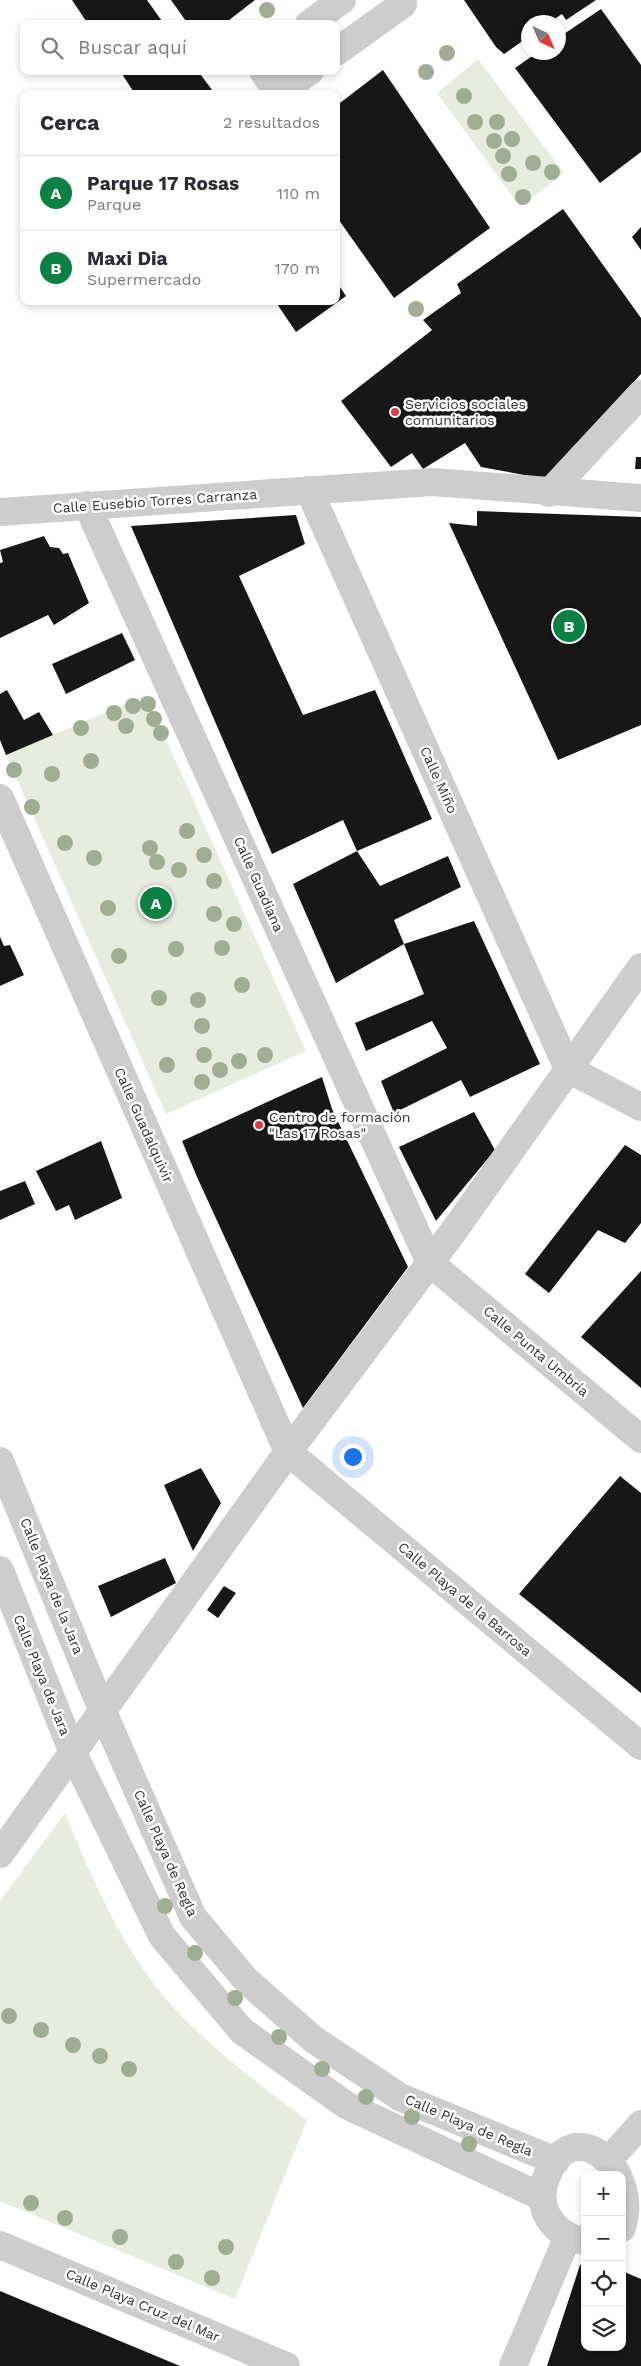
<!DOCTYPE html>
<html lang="es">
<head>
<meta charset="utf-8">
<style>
	:root { --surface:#fff; --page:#f2f2f3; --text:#2b2b33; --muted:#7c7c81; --line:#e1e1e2; --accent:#0b8043 }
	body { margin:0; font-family:"Work Sans",sans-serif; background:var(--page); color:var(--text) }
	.controls { position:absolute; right:15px; bottom:15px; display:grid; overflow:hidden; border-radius:10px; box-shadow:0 2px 8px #0003 }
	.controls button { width:45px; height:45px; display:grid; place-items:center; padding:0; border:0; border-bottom:1px solid var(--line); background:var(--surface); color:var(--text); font:25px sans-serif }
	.compass { position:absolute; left:521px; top:15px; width:45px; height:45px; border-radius:50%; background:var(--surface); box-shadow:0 2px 8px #0003; rotate:136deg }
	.you { position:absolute; left:352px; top:1456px; width:18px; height:18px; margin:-12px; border:4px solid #fff; border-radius:50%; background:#1a73e8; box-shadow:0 0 0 8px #1a73e833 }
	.badge { display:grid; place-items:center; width:32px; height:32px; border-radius:50%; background:var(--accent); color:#fff; font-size:16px; font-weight:700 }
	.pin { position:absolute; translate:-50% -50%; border:2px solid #fff; box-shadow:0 1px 5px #0006 }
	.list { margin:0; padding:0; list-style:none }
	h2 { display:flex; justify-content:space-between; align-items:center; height:65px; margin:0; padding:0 20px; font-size:21px }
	h2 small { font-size:16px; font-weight:400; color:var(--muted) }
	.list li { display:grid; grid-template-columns:32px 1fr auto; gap:15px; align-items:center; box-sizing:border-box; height:75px; padding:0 20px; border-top:1px solid var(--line) }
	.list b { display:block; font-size:19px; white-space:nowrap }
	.list p { margin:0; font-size:16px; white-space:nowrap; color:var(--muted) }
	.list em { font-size:16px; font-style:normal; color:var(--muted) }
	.icon { flex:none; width:28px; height:28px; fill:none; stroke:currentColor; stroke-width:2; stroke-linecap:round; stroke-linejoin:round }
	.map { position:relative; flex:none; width:641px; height:2366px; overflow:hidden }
	.search { position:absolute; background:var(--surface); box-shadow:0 2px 8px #0003; left:20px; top:20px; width:320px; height:55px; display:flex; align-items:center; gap:12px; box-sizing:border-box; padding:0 18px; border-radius:10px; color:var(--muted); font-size:19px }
	.panel { position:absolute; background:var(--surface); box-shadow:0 2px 8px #0003; left:20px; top:90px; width:320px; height:215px; border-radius:10px }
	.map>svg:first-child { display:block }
	.green { fill:#e6ecde }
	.building { fill:#171717 }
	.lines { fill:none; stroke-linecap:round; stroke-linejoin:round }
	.street { stroke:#cdcdcd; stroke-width:28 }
	.tree { fill:#a0ad95 }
	.poi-dot { fill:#dd3b47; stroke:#fff; stroke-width:2 }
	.labels { text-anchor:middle; stroke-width:5; stroke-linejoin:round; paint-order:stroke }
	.poi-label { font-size:14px; fill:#303030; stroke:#fff; text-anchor:start }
	.street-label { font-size:14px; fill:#303030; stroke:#fff }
</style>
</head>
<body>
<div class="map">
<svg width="641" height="2366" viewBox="0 0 641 2366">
	<rect width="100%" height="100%" fill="#fff"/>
	<!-- green -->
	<g class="green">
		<polygon points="478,59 564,173 520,207 437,93"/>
		<polygon points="146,695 306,1051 166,1114 6,755"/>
		<path d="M65 1813C94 1883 125 1957 179 2013 218 2054 262 2086 307 2120L235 2299 0 2201V1901Z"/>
	</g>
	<!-- building -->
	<g class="building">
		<polygon points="72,0 147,0 164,24 88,24"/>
		<polygon points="171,0 255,0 224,24 188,24"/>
		<polygon points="464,0 596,0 566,20 562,14 550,22 528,22 528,37 504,54 496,47"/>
		<polygon points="601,9 641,65 641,152 600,183 515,68 538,52 558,52 558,38"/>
		<polygon points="383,70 490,228 394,298 336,216 336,106"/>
		<polygon points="120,71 198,71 215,94 135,94"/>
		<polygon points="563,209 641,318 641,374 546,479 481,467 465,443 423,469 412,453 391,467 341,401 432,330 423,320 461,293 457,284"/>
		<polygon points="641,227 641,250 632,237"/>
		<polygon points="336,281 346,296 296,332 275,301 336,301"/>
		<polygon points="636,457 641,457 641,469 635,469"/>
		<polygon points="477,511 641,517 641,725 558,760 449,523 477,526"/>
		<polygon points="296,515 305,544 239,576 303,715 375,690 432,819 357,851 343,820 272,854 131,526"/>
		<polygon points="44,536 50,547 59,548 63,554 68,553 89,603 54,625 48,615 0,638 0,563 3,562 0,550"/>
		<polygon points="122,633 135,660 66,694 52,664"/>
		<polygon points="7,690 24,720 39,712 53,735 6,755 0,740 0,694"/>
		<polygon points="357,851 380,886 448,856 461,887 394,920 404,944 336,983 293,884"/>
		<polygon points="474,921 540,1064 470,1097 461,1080 394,1113 381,1081 447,1048 432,1021 366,1051 355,1023 424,994 404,944"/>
		<polygon points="0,937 4,946 10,945 24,975 0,986"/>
		<polygon points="322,1077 332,1109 408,1267 303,1408 197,1177 182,1141"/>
		<polygon points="474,1112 495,1150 436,1221 399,1147"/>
		<polygon points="101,1141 122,1198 75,1220 69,1205 56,1211 36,1171"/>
		<polygon points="625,1145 641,1155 641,1223 625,1243 598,1230 549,1293 525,1274"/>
		<polygon points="25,1181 35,1204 0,1220 0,1191"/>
		<polygon points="641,1271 641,1388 581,1337"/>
		<polygon points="201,1468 221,1503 193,1551 164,1485"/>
		<polygon points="620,1476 641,1493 641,1693 519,1594"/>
		<polygon points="165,1558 176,1583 111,1617 98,1586"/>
		<polygon points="224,1586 236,1593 218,1618 207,1610"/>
		<polygon points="585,2263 585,2347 622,2347 622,2271 641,2279 641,2366 547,2366 580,2265"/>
		<polygon points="0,2291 180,2366 0,2366"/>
	</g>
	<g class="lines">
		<!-- street -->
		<g class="street">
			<polyline points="309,24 342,0"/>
			<polyline points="336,52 403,4 400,0"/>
			<polyline points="263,71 278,94"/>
			<polyline points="278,94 310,71"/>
			<polyline points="309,490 568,1069"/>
			<polyline points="549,493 641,394"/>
			<polyline points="87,505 430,1263 641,1439"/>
			<polyline points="0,512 432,482 641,498"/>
			<polyline points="0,798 288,1452 641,1746"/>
			<polyline points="568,1069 641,1107"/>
			<polyline points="0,1461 103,1712 193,1917 246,1980 313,2039 400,2097 556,2161"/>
			<polyline points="0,1570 73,1753 162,1936 242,2031 346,2105 542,2197"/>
			<polyline points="0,1854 288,1452 453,1232 641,967"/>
			<polyline points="615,2153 641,2124"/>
			<path d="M585 2241C568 2239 553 2228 546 2213 541 2201 542 2187 547 2176 570 2112 641 2165 622 2228"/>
			<polyline points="0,2245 286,2366"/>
			<polyline points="513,2366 568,2236"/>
		</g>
	</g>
	<!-- trees -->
	<g class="tree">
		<circle cx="267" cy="10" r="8"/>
		<circle cx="447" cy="53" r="8"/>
		<circle cx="426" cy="72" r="8"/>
		<circle cx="464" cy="96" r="8"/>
		<circle cx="475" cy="122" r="8"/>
		<circle cx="497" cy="122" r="8"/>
		<circle cx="512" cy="139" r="8"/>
		<circle cx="494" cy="141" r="8"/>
		<circle cx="503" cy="156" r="8"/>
		<circle cx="533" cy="163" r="8"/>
		<circle cx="552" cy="172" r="8"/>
		<circle cx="509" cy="174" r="8"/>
		<circle cx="523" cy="197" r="8"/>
		<circle cx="416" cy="309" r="8"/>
		<circle cx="148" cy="704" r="8"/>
		<circle cx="133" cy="706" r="8"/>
		<circle cx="114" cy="713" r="8"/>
		<circle cx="154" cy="719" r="8"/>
		<circle cx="126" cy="726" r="8"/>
		<circle cx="81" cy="728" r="8"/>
		<circle cx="161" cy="733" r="8"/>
		<circle cx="91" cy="761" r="8"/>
		<circle cx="14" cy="770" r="8"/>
		<circle cx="52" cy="774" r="8"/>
		<circle cx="32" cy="807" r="8"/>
		<circle cx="187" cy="831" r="8"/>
		<circle cx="65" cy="843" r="8"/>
		<circle cx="150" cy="848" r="8"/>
		<circle cx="204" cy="855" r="8"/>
		<circle cx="94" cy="858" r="8"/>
		<circle cx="157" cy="862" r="8"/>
		<circle cx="179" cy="870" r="8"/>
		<circle cx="214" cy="881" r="8"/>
		<circle cx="157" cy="899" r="8"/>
		<circle cx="108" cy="908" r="8"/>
		<circle cx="214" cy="914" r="8"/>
		<circle cx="234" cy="924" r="8"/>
		<circle cx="222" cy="948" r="8"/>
		<circle cx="176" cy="949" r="8"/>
		<circle cx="119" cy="956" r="8"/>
		<circle cx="242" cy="985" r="8"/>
		<circle cx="159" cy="998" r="8"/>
		<circle cx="198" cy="1000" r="8"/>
		<circle cx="202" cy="1026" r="8"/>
		<circle cx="204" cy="1055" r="8"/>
		<circle cx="265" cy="1055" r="8"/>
		<circle cx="239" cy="1061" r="8"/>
		<circle cx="167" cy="1065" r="8"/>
		<circle cx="220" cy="1070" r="8"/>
		<circle cx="202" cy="1082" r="8"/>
		<circle cx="165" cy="1906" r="8"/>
		<circle cx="195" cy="1953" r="8"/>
		<circle cx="235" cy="1998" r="8"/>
		<circle cx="9" cy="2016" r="8"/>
		<circle cx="41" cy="2030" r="8"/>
		<circle cx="279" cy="2037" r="8"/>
		<circle cx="73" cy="2045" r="8"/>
		<circle cx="100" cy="2056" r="8"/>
		<circle cx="129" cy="2069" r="8"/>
		<circle cx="322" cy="2069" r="8"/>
		<circle cx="366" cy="2097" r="8"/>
		<circle cx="412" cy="2117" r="8"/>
		<circle cx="469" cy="2144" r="8"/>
		<circle cx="31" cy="2203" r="8"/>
		<circle cx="65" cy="2218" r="8"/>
		<circle cx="120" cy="2237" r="8"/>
		<circle cx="226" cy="2247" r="8"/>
		<circle cx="176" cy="2262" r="8"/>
		<circle cx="212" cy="2278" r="8"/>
	</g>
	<!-- markers -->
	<g class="poi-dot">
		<circle cx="395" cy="412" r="5"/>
		<circle cx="259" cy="1125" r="5"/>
	</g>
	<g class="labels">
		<!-- poi labels -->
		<g class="poi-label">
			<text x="405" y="409">Servicios sociales<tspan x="405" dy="16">comunitarios</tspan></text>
			<text x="269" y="1122">Centro de formación<tspan x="269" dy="16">"Las 17 Rosas"</tspan></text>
		</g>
		<!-- street labels -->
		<g class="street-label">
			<text transform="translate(155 501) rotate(-4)" y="5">Calle Eusebio Torres Carranza</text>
			<text transform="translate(439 780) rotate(66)" y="5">Calle Miño</text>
			<text transform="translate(259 884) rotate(66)" y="5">Calle Guadiana</text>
			<text transform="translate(144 1125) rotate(66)" y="5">Calle Guadalquivir</text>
			<text transform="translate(536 1351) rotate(40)" y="5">Calle Punta Umbría</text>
			<text transform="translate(52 1586) rotate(68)" y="5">Calle Playa de la Jara</text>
			<text transform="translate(465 1599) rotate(40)" y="5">Calle Playa de la Barrosa</text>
			<text transform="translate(42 1675) rotate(68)" y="5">Calle Playa de Jara</text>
			<text transform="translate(166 1853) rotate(66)" y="5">Calle Playa de Regla</text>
			<text transform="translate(469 2125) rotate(23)" y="5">Calle Playa de Regla</text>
			<text transform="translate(143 2305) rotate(23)" y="5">Calle Playa Cruz del Mar</text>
		</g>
	</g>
</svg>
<div class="controls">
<button>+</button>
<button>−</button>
<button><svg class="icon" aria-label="locate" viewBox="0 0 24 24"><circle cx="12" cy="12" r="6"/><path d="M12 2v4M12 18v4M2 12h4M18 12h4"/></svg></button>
<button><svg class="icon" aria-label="layers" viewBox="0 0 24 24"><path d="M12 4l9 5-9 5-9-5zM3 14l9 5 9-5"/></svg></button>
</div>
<svg class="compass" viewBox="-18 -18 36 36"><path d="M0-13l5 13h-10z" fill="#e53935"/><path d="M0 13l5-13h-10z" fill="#7c7c81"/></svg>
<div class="you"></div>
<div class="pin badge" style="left:156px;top:903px">A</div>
<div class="pin badge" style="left:569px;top:626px">B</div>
<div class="search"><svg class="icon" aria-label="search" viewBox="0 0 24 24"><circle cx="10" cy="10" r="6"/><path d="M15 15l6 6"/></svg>Buscar aquí</div>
<section class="panel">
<h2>Cerca<small>2 resultados</small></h2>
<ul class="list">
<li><span class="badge">A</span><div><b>Parque 17 Rosas</b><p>Parque</p></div><em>110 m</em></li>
<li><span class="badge">B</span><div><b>Maxi Dia</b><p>Supermercado</p></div><em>170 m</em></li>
</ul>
</section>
</div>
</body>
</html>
